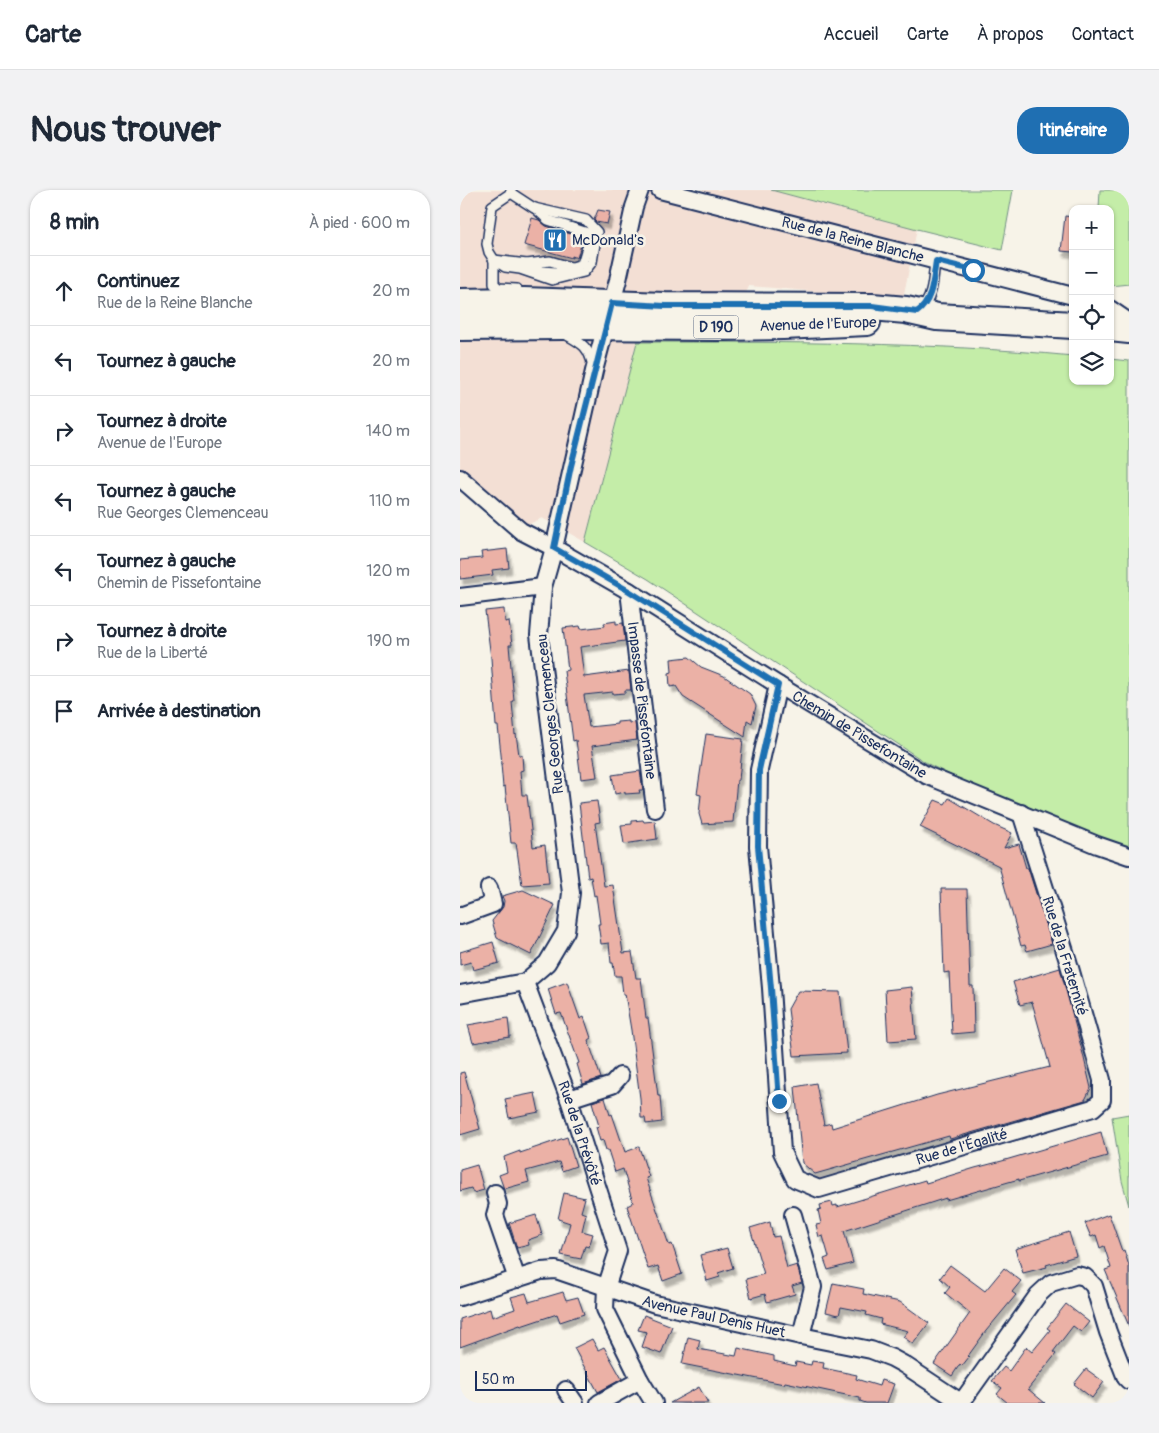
<!DOCTYPE html>
<html lang="fr">
<head>
<meta charset="utf-8">
<style>
	:root { --surface:#fff; --page:#f2f2f3; --text:#1f2937; --muted:#747a83; --line:#e0e1e3; --accent:#1f6fb2 }
	body { margin:0; font-family:Pangolin,sans-serif; background:var(--page); color:var(--text) }
	.controls { position:absolute; right:15px; top:15px; display:grid; overflow:hidden; border-radius:10px; box-shadow:0 1px 4px #0004 }
	.controls button { width:45px; height:45px; display:grid; place-items:center; padding:0; border:0; border-bottom:1px solid var(--line); background:var(--surface); color:var(--text); font:25px sans-serif }
	.scale { position:absolute; left:15px; bottom:12px; width:112px; box-sizing:border-box; padding-left:5px; border:2px solid #1b2f5e; border-top:0; font-size:14px; line-height:18px; white-space:nowrap; color:#1b2f5e; -webkit-text-stroke:4px #f7f3e8; paint-order:stroke }
	.stop { position:absolute; width:15px; height:15px; margin:-11px; border:4px solid #1f6fb2; border-radius:50%; background:#fff }
	.stop.end { background:#1f6fb2; border-color:#fff; box-shadow:0 1px 5px #0008 }
	.list { margin:0; padding:0; list-style:none }
	h2 { display:flex; justify-content:space-between; align-items:center; height:65px; margin:0; padding:0 20px; font-size:21px }
	h2 small { font-size:16px; font-weight:400; color:var(--muted) }
	.list li { display:grid; grid-template-columns:32px 1fr auto; gap:15px; align-items:center; box-sizing:border-box; height:70px; padding:0 20px; border-top:1px solid var(--line) }
	.list b { display:block; font-size:19px; white-space:nowrap }
	.list p { margin:0; font-size:16px; white-space:nowrap; color:var(--muted) }
	.list em { font-size:16px; font-style:normal; color:var(--muted) }
	.icon { flex:none; width:28px; height:28px; fill:none; stroke:currentColor; stroke-width:2; stroke-linecap:round; stroke-linejoin:round }
	.map { position:relative; flex:none; width:669px; height:1213px; overflow:hidden; border-radius:20px }
	header { display:flex; align-items:center; gap:30px; box-sizing:border-box; height:70px; padding:0 25px; background:var(--surface); border-bottom:1px solid var(--line) }
	header strong { font-size:24px }
	nav { display:flex; gap:28px; margin-inline-start:auto; font-size:18px }
	.intro { display:flex; align-items:center; justify-content:space-between; box-sizing:border-box; height:120px; padding:0 30px }
	h1 { margin:0; font-size:35px }
	.button { padding:12px 22px; border-radius:20px; background:var(--accent); color:#fff; font-size:18px; font-weight:700 }
	main { display:flex; gap:30px; padding:0 30px }
	aside { flex:1; background:var(--surface); border-radius:20px; box-shadow:0 1px 4px #0004 }
	.map>svg:first-child { display:block }
	.built { fill:#f3dfd4 }
	.green { fill:#c4eda8; stroke:#708e83 }
	.building { fill:#ebb1a6; stroke:#1b2f5e; filter:url(#shadow) }
	.lines { fill:none; stroke-linecap:round; stroke-linejoin:round }
	.service-casing { stroke:#1b2f5e; stroke-width:12 }
	.minor-casing { stroke:#1b2f5e; stroke-width:20 }
	.primary-casing { stroke:#1b2f5e; stroke-width:30 }
	.service { stroke:#f7f3e8; stroke-width:9 }
	.minor { stroke:#f7f3e8; stroke-width:16 }
	.primary { stroke:#f7f3e8; stroke-width:26 }
	.route { stroke:#1f6fb2; stroke-width:6 }
	.labels { text-anchor:middle; stroke-width:5; stroke-linejoin:round; paint-order:stroke }
	.shield { fill:#f7f3e8; stroke:#5d6a87; stroke-width:1 }
	.shield-label { font-size:14px; font-weight:bold; fill:#1b2f5e }
	.poi-label { font-size:15px; fill:#1b2f5e; stroke:#f7f3e8; text-anchor:start }
	.street-label { font-size:15px; fill:#1b2f5e; stroke:#f7f3e8 }
</style>
</head>
<body>
<header>
<strong>Carte</strong>
<nav><a>Accueil</a><a>Carte</a><a>À propos</a><a>Contact</a></nav>
</header>
<div class="intro"><h1>Nous trouver</h1><a class="button">Itinéraire</a></div>
<main>
<aside>
<h2>8 min<small>À pied · 600 m</small></h2>
<ul class="list">
<li><svg class="icon" aria-label="ahead" viewBox="0 0 24 24"><path d="M12 20V5M6 11l6-6 6 6"/></svg><div><b>Continuez</b><p>Rue de la Reine Blanche</p></div><em>20 m</em></li>
<li><svg class="icon" aria-label="left" viewBox="0 0 24 24"><path d="M17 20v-9H6M10 6l-5 5 5 5"/></svg><div><b>Tournez à gauche</b></div><em>20 m</em></li>
<li><svg class="icon" aria-label="right" viewBox="0 0 24 24"><path d="M7 20v-9h11M14 6l5 5-5 5"/></svg><div><b>Tournez à droite</b><p>Avenue de l'Europe</p></div><em>140 m</em></li>
<li><svg class="icon" aria-label="left" viewBox="0 0 24 24"><path d="M17 20v-9H6M10 6l-5 5 5 5"/></svg><div><b>Tournez à gauche</b><p>Rue Georges Clemenceau</p></div><em>110 m</em></li>
<li><svg class="icon" aria-label="left" viewBox="0 0 24 24"><path d="M17 20v-9H6M10 6l-5 5 5 5"/></svg><div><b>Tournez à gauche</b><p>Chemin de Pissefontaine</p></div><em>120 m</em></li>
<li><svg class="icon" aria-label="right" viewBox="0 0 24 24"><path d="M7 20v-9h11M14 6l5 5-5 5"/></svg><div><b>Tournez à droite</b><p>Rue de la Liberté</p></div><em>190 m</em></li>
<li><svg class="icon" aria-label="arrive" viewBox="0 0 24 24"><path d="M6 21V4h12l-3 4 3 4H6"/></svg><div><b>Arrivée à destination</b></div></li>
</ul>
</aside>
<div class="map">
<svg width="669" height="1213" viewBox="0 0 669 1213">
	<defs>
		<filter id="shadow"><feDropShadow dx="3" dy="5.5" stdDeviation="1" flood-color="#0004"/></filter>
	</defs>
	<rect width="100%" height="100%" fill="#f7f3e8"/>
	<filter id="ink" filterUnits="userSpaceOnUse"><feTurbulence type="fractalNoise" baseFrequency=".02" numOctaves="2"/><feDisplacementMap in="SourceGraphic" scale="10" xChannelSelector="R" yChannelSelector="G"/><feConvolveMatrix kernelMatrix="1 2 1 2 8 2 1 2 1" color-interpolation-filters="sRGB"/></filter>
	<g filter="url(#ink)">
		<!-- built -->
		<polygon class="built" points="0,0 311,0 457,39 443,109 289,96 266,152 177,152 125,352 82,328 65,336 0,280"/>
		<!-- green -->
		<g class="green">
			<polygon points="311,0 553,0 542,60 457,39"/>
			<polygon points="640,0 669,0 669,94 650,96 650,19 639,19"/>
			<path d="M177 152C322 152 468 152 613 166V191H650V169L669 171V664L553 616 468 574 188 389 125 352Z"/>
			<polygon points="669,924 669,1016 662,991 652,927"/>
		</g>
		<!-- building -->
		<g class="building">
			<polygon points="138,20 150,22 147,34 136,32 134,30"/>
			<polygon points="605,26 613,27 613,62 601,61"/>
			<polygon points="72,28 79,30 86,36 123,48 117,68 112,66 112,68 64,55"/>
			<polygon points="47,359 49,378 32,380 33,385 0,389 0,370 22,368 21,362"/>
			<polygon points="44,419 45,432 49,431 52,455 49,455 54,511 52,512 55,545 56,544 59,565 62,565 63,580 60,581 62,605 67,605 73,657 85,655 89,693 62,695 56,653 51,653 45,596 43,597 41,574 42,574 38,536 36,536 31,468 25,421"/>
			<polygon points="156,431 156,434 163,433 165,451 120,457 124,487 169,481 171,500 165,500 165,503 153,504 153,502 124,505 129,537 157,534 157,532 169,531 169,533 175,532 177,550 132,556 137,587 121,589 116,550 113,551 104,481 108,480 103,438 120,436 121,439 145,436 144,433"/>
			<polygon points="229,467 241,477 264,486 290,504 296,516 292,533 287,530 285,547 223,507 216,496 210,497 209,483 212,482 211,469"/>
			<polygon points="246,544 283,549 279,590 277,590 273,632 242,634 239,624 241,605 237,604"/>
			<polygon points="180,581 183,600 179,600 180,603 165,604 165,602 155,604 152,585"/>
			<polygon points="489,608 534,635 552,643 544,658 559,654 566,678 568,678 592,754 567,761 565,755 561,756 539,676 460,637 475,610 485,614"/>
			<polygon points="137,611 140,632 135,633 144,696 153,695 163,763 172,762 176,788 181,788 186,828 188,828 198,906 200,906 202,932 186,934 185,928 181,928 180,908 171,840 165,804 163,804 161,786 155,786 153,773 151,773 149,753 141,754 138,734 140,734 136,705 134,706 131,687 128,688 119,613"/>
			<polygon points="183,630 184,632 195,631 197,649 164,654 161,635 172,634 172,631"/>
			<polygon points="481,699 507,699 510,796 513,796 514,842 492,844 489,782 484,783"/>
			<polygon points="63,700 95,715 71,765 37,748 32,731 43,717 44,711 42,706"/>
			<polygon points="33,752 39,773 13,780 11,772 0,775 0,762"/>
			<polygon points="600,778 623,864 631,898 625,910 490,949 489,946 355,984 342,973 335,897 356,893 364,935 371,933 372,938 477,905 590,877 572,812 560,815 553,792"/>
			<polygon points="107,792 120,829 124,827 131,848 128,850 141,888 123,894 117,874 119,873 101,823 96,824 88,799"/>
			<polygon points="452,797 456,849 428,851 425,800"/>
			<polygon points="338,801 380,802 387,863 334,866 328,819"/>
			<polygon points="48,828 50,847 13,853 8,835"/>
			<polygon points="4,882 20,939 0,945 0,883"/>
			<polygon points="75,903 79,922 49,928 45,909"/>
			<polygon points="145,908 150,925 152,924 165,962 179,957 189,987 186,988 209,1055 212,1054 222,1084 203,1091 198,1076 188,1079 167,1016 173,1013 163,979 155,982 148,960 146,960 143,950 140,951 136,937 139,936 132,912"/>
			<polygon points="641,942 647,966 559,991 559,989 486,1010 486,1008 384,1041 393,1073 368,1080 364,1069 369,1067 363,1046 359,1047 356,1035 361,1034 358,1020 361,1019 360,1015 372,1012 373,1016 377,1015 377,1017 465,990 466,993 515,978 542,971"/>
			<polygon points="107,947 116,976 102,981 99,972 66,981 69,992 44,999 39,985 47,982 44,967 60,961 60,963"/>
			<polygon points="17,975 24,1000 13,1003 11,998 0,1001 0,980"/>
			<polygon points="104,1003 125,1008 121,1022 126,1024 122,1041 133,1044 129,1057 125,1056 121,1069 101,1065 110,1033 98,1029"/>
			<polygon points="649,1024 662,1061 664,1060 669,1076 669,1136 645,1080 651,1078 644,1056 640,1058 636,1045 631,1047 625,1033"/>
			<polygon points="76,1025 82,1045 68,1050 69,1055 57,1058 49,1033"/>
			<polygon points="310,1032 313,1047 319,1046 327,1078 337,1075 342,1093 332,1096 335,1104 307,1112 305,1104 291,1108 286,1089 304,1084 290,1038"/>
			<polygon points="609,1042 616,1066 586,1075 587,1077 563,1083 555,1059"/>
			<polygon points="267,1058 273,1078 258,1083 260,1087 247,1091 240,1065"/>
			<polygon points="490,1075 525,1101 544,1078 561,1091 552,1102 556,1105 526,1141 508,1166 509,1167 502,1176 500,1174 492,1186 474,1174 510,1123 485,1103 490,1097 480,1088"/>
			<polygon points="373,1093 404,1099 403,1104 440,1112 469,1133 453,1154 443,1147 448,1141 420,1134 421,1129 406,1125 407,1122 381,1117 379,1125 366,1122"/>
			<polygon points="103,1102 106,1110 118,1107 124,1124 100,1132 97,1124 61,1136 60,1135 0,1157 0,1129 30,1119 32,1127 55,1119 51,1107 66,1103 69,1112"/>
			<polygon points="606,1114 629,1132 621,1142 613,1136 593,1162 596,1164 568,1199 585,1213 548,1213 537,1204 542,1198 532,1191 544,1177 549,1181 566,1157 572,1162 590,1140 587,1138"/>
			<polygon points="184,1125 212,1136 201,1164 182,1157 187,1142 178,1140"/>
			<polygon points="228,1147 240,1150 238,1159 276,1166 278,1158 314,1166 314,1171 335,1176 336,1172 351,1175 352,1171 364,1173 363,1178 397,1185 396,1189 419,1196 421,1190 434,1194 427,1213 406,1213 400,1211 400,1208 325,1192 324,1194 222,1174"/>
			<polygon points="132,1149 138,1160 144,1157 162,1189 138,1202 114,1158"/>
			<polygon points="626,1179 644,1192 632,1208 614,1194"/>
			<polygon points="239,1197 248,1213 210,1213"/>
		</g>
		<g class="lines">
			<!-- service casing -->
			<g class="service-casing">
				<g id="service">
					<polyline points="51,3 74,18 126,30 137,42 132,72 124,82 92,90 60,79 45,77 34,70 29,62 27,54 32,16 51,3 51,0"/>
					<polyline points="67,74 90,71 111,77"/>
					<polyline points="57,99 39,98 34,94 34,70 67,74 81,81 96,82 122,74 131,44 88,30 75,18"/>
					<path d="M460 120C474 108 473 87 475 71"/>
					<path d="M105 144C123 154 128 156 133 176"/>
				</g>
			</g>
			<!-- minor casing -->
			<g class="minor-casing">
				<g id="minor">
					<path id="s1" d="M200 0 613 106"/>
					<polyline points="650,119 669,132"/>
					<path id="s2" d="M0 288 61 341 94 358 169 401 318 495 466 585 637 655 669 666"/>
					<path id="s3" d="M169 401 195 619"/>
					<polyline points="0,407 83,397"/>
					<path id="s4" d="M318 495 299 580 298 656 311 798 322 962 335 989 359 999 633 918 642 910V890L608 771 561 623"/>
					<polyline points="0,726 33,714 29,698"/>
					<path id="s5" d="M65 792 109 909 158 1061 146 1098 145 1119 180 1190 194 1213"/>
					<polyline points="0,804 65,792 87,773 106,741 111,703 79,445 83,397 94,358 134,181 158,90 174,17 180,0"/>
					<polyline points="109,909 152,895 160,886"/>
					<polyline points="35,1003 38,1014 35,1025 57,1089"/>
					<polyline points="333,1025 353,1097 341,1146"/>
					<path id="s6" d="M0 1107 81 1081 96 1080 195 1114 341 1146 411 1160 432 1168 443 1174 502 1213"/>
					<polyline points="106,1200 115,1213"/>
					<polyline points="139,1213 180,1190"/>
					<polyline points="501,1213 578,1105 591,1093 617,1085 625,1087 634,1096 648,1142 666,1188 669,1191"/>
				</g>
			</g>
			<!-- primary casing -->
			<g class="primary-casing">
				<g id="primary">
					<polyline points="0,112 64,111 205,116 412,117 446,120 477,127 613,135"/>
					<polyline points="0,137 103,136 260,137 323,136 407,132"/>
					<polyline points="650,138 669,140"/>
				</g>
			</g>
			<!-- service -->
			<use href="#service" class="service"/>
			<!-- minor -->
			<use href="#minor" class="minor"/>
			<!-- primary -->
			<use href="#primary" class="primary"/>
		</g>
	</g>
	<g class="lines" filter="url(#ink)">
		<!-- route -->
		<path class="route" d="M319 911 311 798 298 656 299 580 318 495 169 401 94 358 111 276 152 113 205 116H412L457 122C473 111 473 89 476 71L513 80"/>
	</g>
	<!-- icons -->
	<defs>
		<g id="restaurant-square" transform="scale(1.25)"><rect x="-9" y="-9" width="18" height="18" rx="4" fill="#1f6fb2" stroke="#f7f3e8"/><path d="M-5-6h1v4h1v-4h1v4h1v-4h1v5L-1.5 .5V6h-2V.5L-5-1ZM5-6V6H3V1.5H1.5Q1.5-4 5-6Z" fill="#fff"/></g>
	</defs>
	<g fill-rule="evenodd">
		<use href="#restaurant-square" x="95" y="50"/>
	</g>
	<g class="labels">
		<!-- shield labels -->
		<rect class="shield" x="233.5" y="125.5" width="45" height="23" rx="4"/>
		<g class="shield-label">
			<text x="256" y="142">D 190</text>
		</g>
		<!-- poi labels -->
		<g class="poi-label">
			<text x="112" y="55">McDonald's</text>
		</g>
		<!-- street labels -->
		<g class="street-label">
			<text dy="5" stroke="none"><textPath href="#s1" startOffset="199">Rue de la Reine Blanche</textPath></text>
			<text transform="translate(358 134) rotate(-2)" y="5">Avenue de l'Europe</text>
			<text dy="5" stroke="none"><textPath href="#s3" startOffset="110">Impasse de Pissefontaine</textPath></text>
			<text transform="translate(90 524) rotate(-96)" y="5">Rue Georges Clemenceau</text>
			<text dy="5" stroke="none"><textPath href="#s2" startOffset="476">Chemin de Pissefontaine</textPath></text>
			<text transform="translate(605 766) rotate(73)" y="5">Rue de la Fraternité</text>
			<text dy="5" stroke="none"><textPath href="#s5" startOffset="161">Rue de la Prévôté</textPath></text>
			<text dy="5" stroke="none"><textPath href="#s4" startOffset="675">Rue de l'Égalité</textPath></text>
			<text dy="5" stroke="none"><textPath href="#s6" startOffset="265">Avenue Paul Denis Huet</textPath></text>
		</g>
	</g>
</svg>
<div class="controls">
<button>+</button>
<button>−</button>
<button><svg class="icon" aria-label="locate" viewBox="0 0 24 24"><circle cx="12" cy="12" r="6"/><path d="M12 2v4M12 18v4M2 12h4M18 12h4"/></svg></button>
<button><svg class="icon" aria-label="layers" viewBox="0 0 24 24"><path d="M12 4l9 5-9 5-9-5zM3 14l9 5 9-5"/></svg></button>
</div>
<div class="scale">50 m</div>
<div class="stop" style="left:513px;top:80px"></div>
<div class="stop end" style="left:319px;top:911px"></div>
</div>
</main>
</body>
</html>
